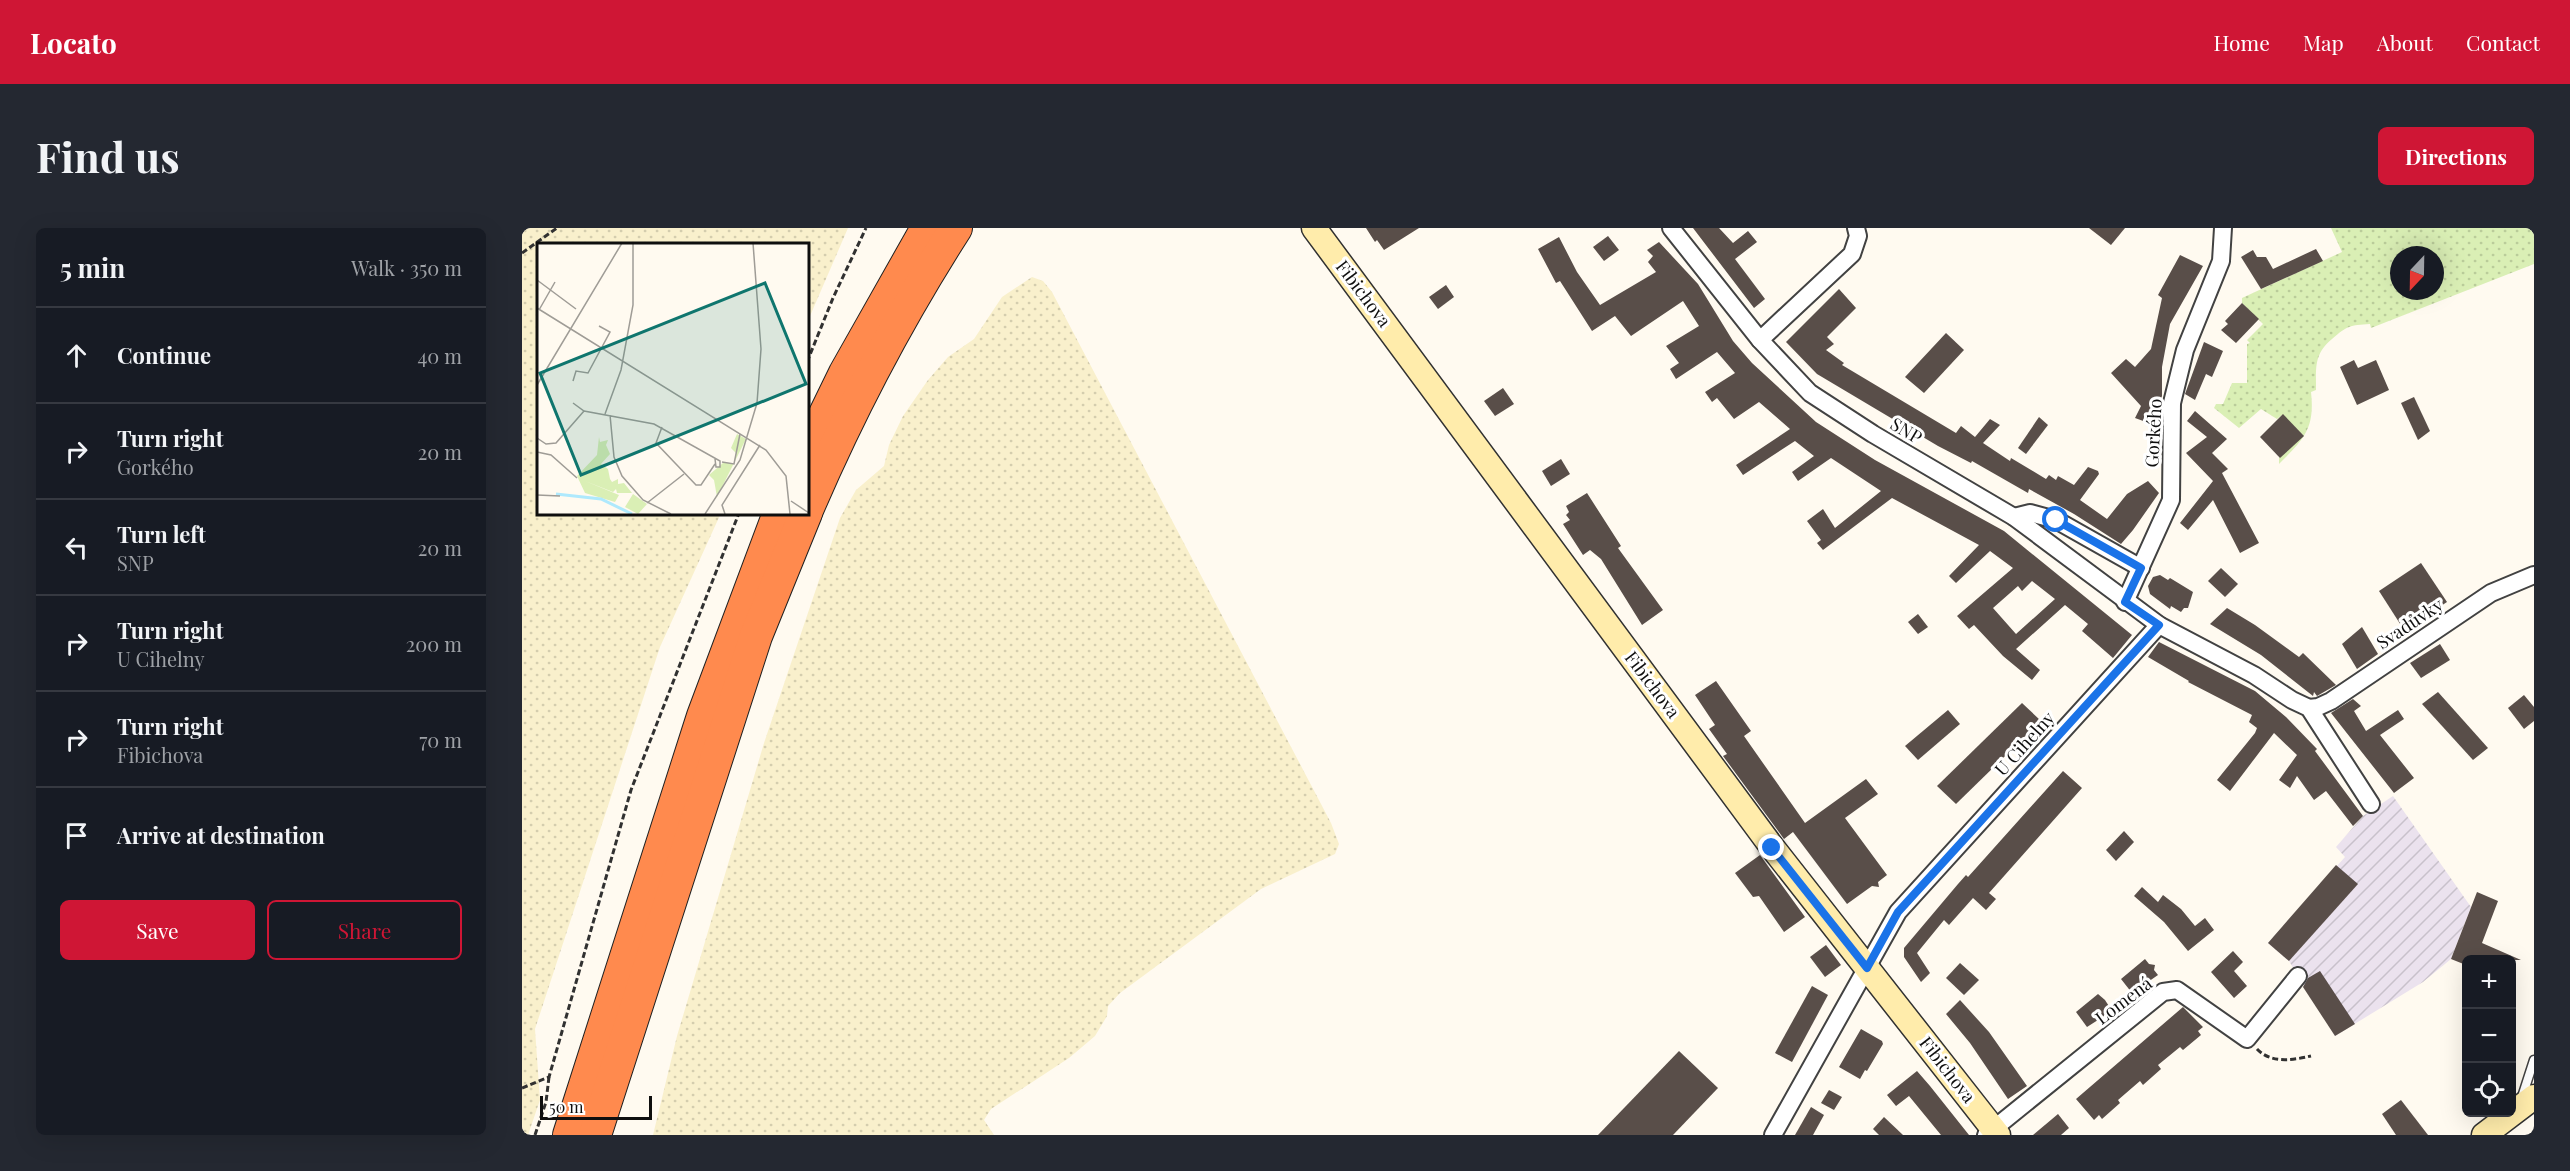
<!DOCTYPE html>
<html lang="en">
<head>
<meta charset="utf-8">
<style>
	:root { --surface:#171b24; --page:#242831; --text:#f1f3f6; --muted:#9ea1a6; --line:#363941; --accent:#cf1635 }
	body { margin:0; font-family:"Playfair Display",serif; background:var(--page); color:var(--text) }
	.controls { position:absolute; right:18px; bottom:18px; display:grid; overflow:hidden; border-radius:9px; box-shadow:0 6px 24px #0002 }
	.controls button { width:54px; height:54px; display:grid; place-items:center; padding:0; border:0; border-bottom:2px solid var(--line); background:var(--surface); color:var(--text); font:30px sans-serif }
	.compass { position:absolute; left:1868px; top:18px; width:54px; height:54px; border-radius:50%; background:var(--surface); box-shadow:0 6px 24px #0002; rotate:202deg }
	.scale { position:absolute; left:18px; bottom:15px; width:112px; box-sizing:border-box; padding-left:6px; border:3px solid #0f0f0f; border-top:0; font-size:16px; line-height:21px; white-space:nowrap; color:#0f0f0f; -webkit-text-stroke:4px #fff; paint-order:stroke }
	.stop { position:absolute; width:18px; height:18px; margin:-14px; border:4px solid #1a73e8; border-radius:50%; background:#fff }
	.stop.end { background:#1a73e8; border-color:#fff; box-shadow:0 2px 6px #0008 }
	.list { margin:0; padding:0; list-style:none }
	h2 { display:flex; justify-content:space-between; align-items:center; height:78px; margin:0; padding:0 24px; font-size:26px }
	h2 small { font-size:20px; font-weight:400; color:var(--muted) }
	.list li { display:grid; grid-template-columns:39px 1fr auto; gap:18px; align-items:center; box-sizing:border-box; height:96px; padding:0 24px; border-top:2px solid var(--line) }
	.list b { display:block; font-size:22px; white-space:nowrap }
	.list p { margin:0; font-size:20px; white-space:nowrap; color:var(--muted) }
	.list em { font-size:20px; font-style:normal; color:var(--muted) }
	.actions { display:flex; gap:12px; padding:18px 24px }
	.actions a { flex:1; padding:14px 0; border:2px solid var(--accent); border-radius:9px; text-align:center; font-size:21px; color:var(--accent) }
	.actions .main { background:var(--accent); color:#fff }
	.icon { flex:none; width:33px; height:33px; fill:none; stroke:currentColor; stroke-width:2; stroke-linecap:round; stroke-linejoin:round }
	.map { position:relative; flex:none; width:2012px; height:907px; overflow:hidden; border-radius:9px }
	header { display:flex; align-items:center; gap:36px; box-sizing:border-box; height:84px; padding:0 30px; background:var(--accent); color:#fff }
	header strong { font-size:28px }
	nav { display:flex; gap:33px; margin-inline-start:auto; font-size:21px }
	.intro { display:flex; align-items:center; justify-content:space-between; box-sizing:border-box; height:144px; padding:0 36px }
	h1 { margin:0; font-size:42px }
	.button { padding:15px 27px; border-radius:9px; background:var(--accent); color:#fff; font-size:21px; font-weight:700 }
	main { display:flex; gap:36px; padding:0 36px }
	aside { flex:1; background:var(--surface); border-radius:9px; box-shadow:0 6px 24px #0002 }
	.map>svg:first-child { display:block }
	.industrial { fill:url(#industrial-furrows) }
	.farmland { fill:url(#farmland-dots) }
	.garden { fill:url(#garden-dots); fill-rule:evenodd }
	.building { fill:#594e49; fill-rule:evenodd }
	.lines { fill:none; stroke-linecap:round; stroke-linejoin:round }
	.lane-casing { stroke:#424242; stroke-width:11 }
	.street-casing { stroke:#424242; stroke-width:20 }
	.secondary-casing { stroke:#313131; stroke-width:27 }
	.highway-casing { stroke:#202020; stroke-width:34 }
	.path { stroke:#313131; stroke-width:3; stroke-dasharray:6 3; stroke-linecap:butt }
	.lane { stroke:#fff; stroke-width:8 }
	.street { stroke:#fff; stroke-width:16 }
	.secondary { stroke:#ffecab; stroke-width:24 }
	.highway { stroke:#ff8a4e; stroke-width:32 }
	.route { stroke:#1a73e8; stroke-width:8 }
	.labels { text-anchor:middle; stroke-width:6; stroke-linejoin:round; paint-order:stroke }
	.street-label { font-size:18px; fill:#0f0f0f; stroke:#fff }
	.inset-river { fill:none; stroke:#aee9fd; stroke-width:3 }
	.inset-road { fill:none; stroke:#9f9c96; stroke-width:1.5 }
	.view { fill:#0f766e; fill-opacity:0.15; stroke:#0f766e; stroke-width:3 }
	.inset-edge { fill:none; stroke:#0f0f0f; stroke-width:3 }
</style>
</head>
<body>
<header>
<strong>Locato</strong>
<nav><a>Home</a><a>Map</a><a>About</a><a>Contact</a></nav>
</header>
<div class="intro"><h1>Find us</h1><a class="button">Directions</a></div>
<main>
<aside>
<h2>5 min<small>Walk · 350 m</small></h2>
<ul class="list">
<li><svg class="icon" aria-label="ahead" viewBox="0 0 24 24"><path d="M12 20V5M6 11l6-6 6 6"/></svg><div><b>Continue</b></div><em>40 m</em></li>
<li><svg class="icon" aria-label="right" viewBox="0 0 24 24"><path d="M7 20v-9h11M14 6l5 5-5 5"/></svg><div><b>Turn right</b><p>Gorkého</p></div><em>20 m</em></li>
<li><svg class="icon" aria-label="left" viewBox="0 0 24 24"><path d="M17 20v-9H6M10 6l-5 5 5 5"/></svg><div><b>Turn left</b><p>SNP</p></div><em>20 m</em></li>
<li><svg class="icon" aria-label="right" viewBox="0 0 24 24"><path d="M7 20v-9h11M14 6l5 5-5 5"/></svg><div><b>Turn right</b><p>U Cihelny</p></div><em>200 m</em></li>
<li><svg class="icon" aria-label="right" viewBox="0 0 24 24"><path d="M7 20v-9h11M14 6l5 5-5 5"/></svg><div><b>Turn right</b><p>Fibichova</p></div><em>70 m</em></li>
<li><svg class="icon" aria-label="arrive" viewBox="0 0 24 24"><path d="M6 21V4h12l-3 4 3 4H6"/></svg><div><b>Arrive at destination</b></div></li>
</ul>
<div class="actions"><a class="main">Save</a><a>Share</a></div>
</aside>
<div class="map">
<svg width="2012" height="907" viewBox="0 0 2012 907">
	<defs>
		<pattern id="industrial-furrows" width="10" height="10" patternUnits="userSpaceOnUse" patternTransform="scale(1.5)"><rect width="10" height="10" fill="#ebe2ee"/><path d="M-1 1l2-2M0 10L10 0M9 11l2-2" fill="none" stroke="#c8c1cb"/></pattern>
		<pattern id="farmland-dots" width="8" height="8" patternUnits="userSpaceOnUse" patternTransform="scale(1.5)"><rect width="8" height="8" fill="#f9f0cc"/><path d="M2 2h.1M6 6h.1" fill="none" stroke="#d4cdae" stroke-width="1.8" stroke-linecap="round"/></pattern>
		<pattern id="garden-dots" width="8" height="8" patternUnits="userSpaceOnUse" patternTransform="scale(1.5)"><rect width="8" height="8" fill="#daefb5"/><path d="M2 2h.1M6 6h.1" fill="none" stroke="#bacc9a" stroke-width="1.8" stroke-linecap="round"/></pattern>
	</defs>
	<rect width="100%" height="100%" fill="#fffaf0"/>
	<!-- industrial -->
	<polygon class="industrial" points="1871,568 1949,679 1929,731 1901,754 1813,808 1767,733 1746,715 1823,629 1814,619 1841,588"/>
	<!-- farmland -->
	<g class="farmland">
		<polygon points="0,0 326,0 285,95 285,16 16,16 16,285 199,285 138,419 13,801 18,872 6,907 0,907"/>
		<polygon points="510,49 521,53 530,64 809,595 817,616 813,626 739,661 598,765 586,778 585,788 573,808 547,830 469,881 462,892 472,907 131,907 155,808 242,515 318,290 334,262 362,238 367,217 381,188 406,152 426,129 452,111 480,69"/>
	</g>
	<!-- garden -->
	<path class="garden" d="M1809 0H2012V36L1849 100 1848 96C1828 97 1825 98 1810 111 1792 126 1794 139 1794 162L1789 164C1793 201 1782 211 1757 236V230L1781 207 1760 187 1755 191 1739 181 1717 200 1692 180 1694 176H1701L1710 155H1725V116L1728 115 1725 112 1741 96 1720 75V70L1820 24ZM1877 27H1913V63H1877Z"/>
	<!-- building -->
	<g class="building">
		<polygon points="844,0 897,0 862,22 855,12 853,14"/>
		<polygon points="1171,0 1197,0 1211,15 1226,3 1235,14 1213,31 1243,71 1232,80"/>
		<polygon points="1567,0 1603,0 1589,17"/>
		<polygon points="1086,8 1097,22 1082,33 1071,19"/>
		<path d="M1037 9 1055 44 1078 77 1134 44 1126 34 1131 28 1125 22 1137 14 1176 56 1211 113 1230 135 1294 194 1353 232 1482 303 1610 407 1591 430 1560 403 1566 396 1543 377 1494 421 1518 442 1510 452 1481 428 1452 397 1447 401 1435 388 1491 340 1468 323 1434 355 1427 348 1457 317 1370 270 1301 322 1295 315 1299 312 1285 293 1301 281 1313 300 1359 263 1309 230 1276 253 1270 244 1292 228 1273 213 1221 247 1214 237 1268 201 1237 174 1212 191 1195 170 1190 174 1183 164 1213 145 1195 124 1154 151 1148 141 1157 135 1144 118 1177 98 1161 73 1109 108 1093 88 1070 103 1038 53 1034 55 1016 21ZM1510 353 1533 371 1494 406 1471 380 1496 358 1500 363Z"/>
		<polygon points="1794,21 1801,33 1739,61 1719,29 1731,22 1735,29 1744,29 1751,41"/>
		<polygon points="1658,27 1681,38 1648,96 1640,139 1640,168 1634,184 1637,185 1635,198 1613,190 1619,178 1589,145 1604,131 1613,139 1629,121 1640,70 1636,67"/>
		<polygon points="924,57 932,69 916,81 907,69"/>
		<polygon points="1317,61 1334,80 1305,109 1312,116 1304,122 1322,135 1320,137 1434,205 1439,198 1453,209 1468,191 1478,197 1461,215 1488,233 1489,230 1524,251 1527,247 1534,252 1536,248 1552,257 1566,239 1576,243 1577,246 1558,272 1585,291 1605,266 1626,253 1637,265 1611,302 1599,316 1552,286 1507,261 1506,265 1450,233 1449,235 1416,218 1295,146 1264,114"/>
		<polygon points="1720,75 1737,91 1714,115 1699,102 1706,96 1703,93"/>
		<polygon points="1424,105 1442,122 1402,165 1383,149"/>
		<polygon points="1682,114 1701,123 1690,149 1684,146 1673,172 1663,166"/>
		<polygon points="1832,132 1836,140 1854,132 1867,162 1835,177 1818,139"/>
		<polygon points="981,160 992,176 973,188 962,173"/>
		<polygon points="1892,169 1908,203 1896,212 1879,175"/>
		<polygon points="1673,183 1705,211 1690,225 1706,241 1700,245 1737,315 1718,325 1691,272 1666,302 1658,295 1691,253 1664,225 1685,209 1665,193"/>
		<polygon points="1761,186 1782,208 1758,230 1738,209"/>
		<polygon points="1517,189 1526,197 1504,226 1496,220"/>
		<polygon points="1039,231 1048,246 1029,258 1020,243"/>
		<polygon points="1065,265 1099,318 1096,320 1141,382 1120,397 1079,331 1068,322 1061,327 1041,296 1048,292 1044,287 1047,284 1044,278"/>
		<polygon points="1899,335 1925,374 1882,402 1857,363"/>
		<polygon points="1699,340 1716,356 1703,369 1686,353"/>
		<polygon points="1638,347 1646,352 1648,350 1671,364 1666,380 1662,380 1659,384 1649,378 1648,381 1628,366 1626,358 1631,349"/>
		<polygon points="1705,380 1733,397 1777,429 1781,425 1814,457 1795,468 1792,464 1791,468 1739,427 1688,396"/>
		<polygon points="1396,386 1406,399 1396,406 1386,394"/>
		<polygon points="1840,399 1856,426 1835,441 1820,416"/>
		<polygon points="1637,414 1733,463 1764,489 1795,521 1793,523 1841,588 1831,598 1804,563 1792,572 1775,548 1768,560 1757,552 1775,527 1752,505 1708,563 1695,552 1733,505 1735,500 1727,494 1730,487 1666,454 1667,453 1626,429"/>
		<polygon points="1918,416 1928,432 1899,450 1888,435"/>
		<polygon points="1194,453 1229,503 1222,508 1283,595 1344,551 1356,566 1323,590 1365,647 1356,654 1357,659 1350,658 1325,676 1271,604 1262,611 1201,528 1205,526 1187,501 1193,497 1173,467"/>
		<polygon points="1916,464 1966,520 1951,532 1900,476"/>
		<polygon points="2002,467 2012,479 2012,493 2002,501 1986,480"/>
		<polygon points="1831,471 1839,478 1832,483 1844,503 1876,482 1882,491 1858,507 1892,550 1872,565 1809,485"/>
		<polygon points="1500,475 1519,493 1434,576 1415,558"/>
		<polygon points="1426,482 1438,496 1396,532 1383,518"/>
		<polygon points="1541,543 1560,560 1467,665 1474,671 1464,682 1451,670 1427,697 1422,692 1395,725 1408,745 1399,754 1382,729 1382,720 1436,656 1444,647 1446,649"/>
		<polygon points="1602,603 1612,614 1594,633 1584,622"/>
		<polygon points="1238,627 1283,689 1262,704 1237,668 1231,669 1213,645"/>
		<polygon points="1814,637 1836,656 1767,733 1746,715"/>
		<polygon points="1620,659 1636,674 1641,667 1659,681 1673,698 1683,690 1692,702 1666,723 1642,694 1612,668"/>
		<polygon points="1955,664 1976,673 1960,715 1999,732 1944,732 1944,737 1929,731"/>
		<polygon points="1304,717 1319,737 1303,749 1288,729"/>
		<polygon points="1711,723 1721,734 1712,743 1725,758 1712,770 1689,744"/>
		<polygon points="1623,731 1627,736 1633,737 1632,742 1636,747 1610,765 1599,751"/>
		<polygon points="1438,735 1457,752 1442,767 1424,750"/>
		<polygon points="1798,743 1833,796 1813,808 1781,759 1786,750"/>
		<polygon points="1290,758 1306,767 1270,834 1253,825"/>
		<polygon points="1576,766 1583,772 1590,783 1565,799 1554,784"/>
		<polygon points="1438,772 1467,804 1505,858 1486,871 1448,815 1424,786"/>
		<polygon points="1661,779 1681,799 1676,803 1679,807 1661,822 1658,819 1636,837 1639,841 1621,857 1618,853 1596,872 1598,875 1580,891 1577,887 1572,892 1554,871"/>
		<polygon points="1339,801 1360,813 1361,816 1345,843 1343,842 1338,851 1317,839"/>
		<polygon points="1157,823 1196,860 1151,907 1076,907"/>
		<polygon points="1395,843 1408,858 1447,907 1419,907 1387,868 1374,878 1365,867"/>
		<polygon points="1307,862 1320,869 1312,882 1299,875"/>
		<polygon points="1879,872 1906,907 1874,907 1860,886"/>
		<polygon points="1289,879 1302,887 1291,907 1273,907"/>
		<polygon points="1536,886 1547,900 1539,907 1511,907"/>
		<polygon points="1362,889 1381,907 1357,907 1351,901"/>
	</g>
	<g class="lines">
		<!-- lane casing -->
		<g class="lane-casing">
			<polyline id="lane" points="2000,869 2012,832"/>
		</g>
		<!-- street casing -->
		<g class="street-casing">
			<g id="street">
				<polyline points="1149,0 1238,112 1288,165 1351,206 1492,289 1637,397 1732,447 1770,472 1787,480 1849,576"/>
				<polyline points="1238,112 1330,26 1336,8 1334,0"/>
				<polyline points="1492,289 1508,285 1534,292 1619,340"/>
				<polyline points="1603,374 1649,272 1650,175 1663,122 1699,33 1701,0"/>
				<polyline points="1787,480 1796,479 1809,473 1969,365 2012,347"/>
				<polyline points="1251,907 1376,684 1637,397"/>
				<polyline points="1464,907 1641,764 1655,762 1725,811 1776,748"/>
			</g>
		</g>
		<!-- secondary casing -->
		<g class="secondary-casing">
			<g id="secondary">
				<polyline points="792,0 1250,619 1476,907"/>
				<polyline points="1962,907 2012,869"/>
			</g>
		</g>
		<!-- highway casing -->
		<g class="highway-casing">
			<g id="highway">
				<polyline points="285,223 323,145 405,0"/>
				<path d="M285 282C327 184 377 89 434 0"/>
				<polyline points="47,907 181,488 257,285"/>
				<polyline points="73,907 234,408 284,285"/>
			</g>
		</g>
		<!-- path -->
		<g class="path">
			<polyline points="0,25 35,0"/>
			<polyline points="285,134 311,70 344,0"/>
			<path d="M1735 821C1749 836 1771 832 1789 828"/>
			<polyline points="0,860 27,849 109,562 217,285"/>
			<polyline points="13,907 24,874 27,849"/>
		</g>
		<!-- lane -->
		<use href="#lane" class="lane"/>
		<!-- street -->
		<use href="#street" class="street"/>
		<!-- secondary -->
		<use href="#secondary" class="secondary"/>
		<!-- highway -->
		<use href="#highway" class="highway"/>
	</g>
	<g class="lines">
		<!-- route -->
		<polyline class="route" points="1250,620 1345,740 1376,684 1637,397 1603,374 1619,340 1534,292"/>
	</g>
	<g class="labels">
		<!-- street labels -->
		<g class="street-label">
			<text transform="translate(841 66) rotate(53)" y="6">Fibichova</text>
			<text transform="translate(1384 203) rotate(31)" y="6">SNP</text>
			<text transform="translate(1632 205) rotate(-87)" y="6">Gorkého</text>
			<text transform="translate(1888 396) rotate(-34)" y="6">Svadůvky</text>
			<text transform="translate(1130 457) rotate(53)" y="6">Fibichova</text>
			<text transform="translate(1503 516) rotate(-48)" y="6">U Cihelny</text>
			<text transform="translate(1602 773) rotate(-37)" y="6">Lomená</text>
			<text transform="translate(1425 842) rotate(52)" y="6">Fibichova</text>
		</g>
	</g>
	<!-- overview -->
	<g transform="translate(15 15)">
		<rect width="272" height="272" fill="#fffaf0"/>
		<path d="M200 191 209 196 180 254 177 237 172 232 186 220H197L199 210 194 205Z" fill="#daefb5"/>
		<path d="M62 194 63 199 71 197 69 202 73 211 64 221 71 226 73 236 75 239 81 236V241L87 240 95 250H80L79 246 76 249 48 238 82 252 78 259 48 250 40 233 60 212ZM96 251 110 261 101 271 88 264Z" fill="#daefb5"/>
		<path class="inset-river" d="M19 251 64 256 95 271"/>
		<path class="inset-road" d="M0 37 39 66M0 65 229 207 249 233 253 271M2 67 18 39M36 138 39 128 51 130 73 89 62 83M0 142 85 0M36 160 47 168 117 181 183 218V224H179L178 216M68 171 84 127 96 62V0M73 172 77 214 85 233 106 257 134 271M125 184 119 200 159 242H164L178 221M0 195 9 201 19 200 47 168M0 209 14 212 40 235M185 219 197 221 203 191M0 252 23 253M254 258 272 270M110 260 147 231M168 271 203 217 220 160 224 106 216 0M188 271 185 262 223 202"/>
		<path class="view" d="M228 40 269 141 44 232 3 130Z"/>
		<rect width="272" height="272" class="inset-edge"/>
	</g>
</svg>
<div class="controls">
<button>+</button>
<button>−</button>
<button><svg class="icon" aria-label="locate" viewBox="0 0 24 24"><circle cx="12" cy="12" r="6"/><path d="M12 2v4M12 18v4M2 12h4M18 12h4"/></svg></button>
</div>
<svg class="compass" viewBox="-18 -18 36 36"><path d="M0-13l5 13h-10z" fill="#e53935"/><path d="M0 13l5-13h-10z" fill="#9ea1a6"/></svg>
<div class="scale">50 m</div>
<div class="stop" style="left:1534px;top:292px"></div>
<div class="stop end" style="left:1250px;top:620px"></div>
</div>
</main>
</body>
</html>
